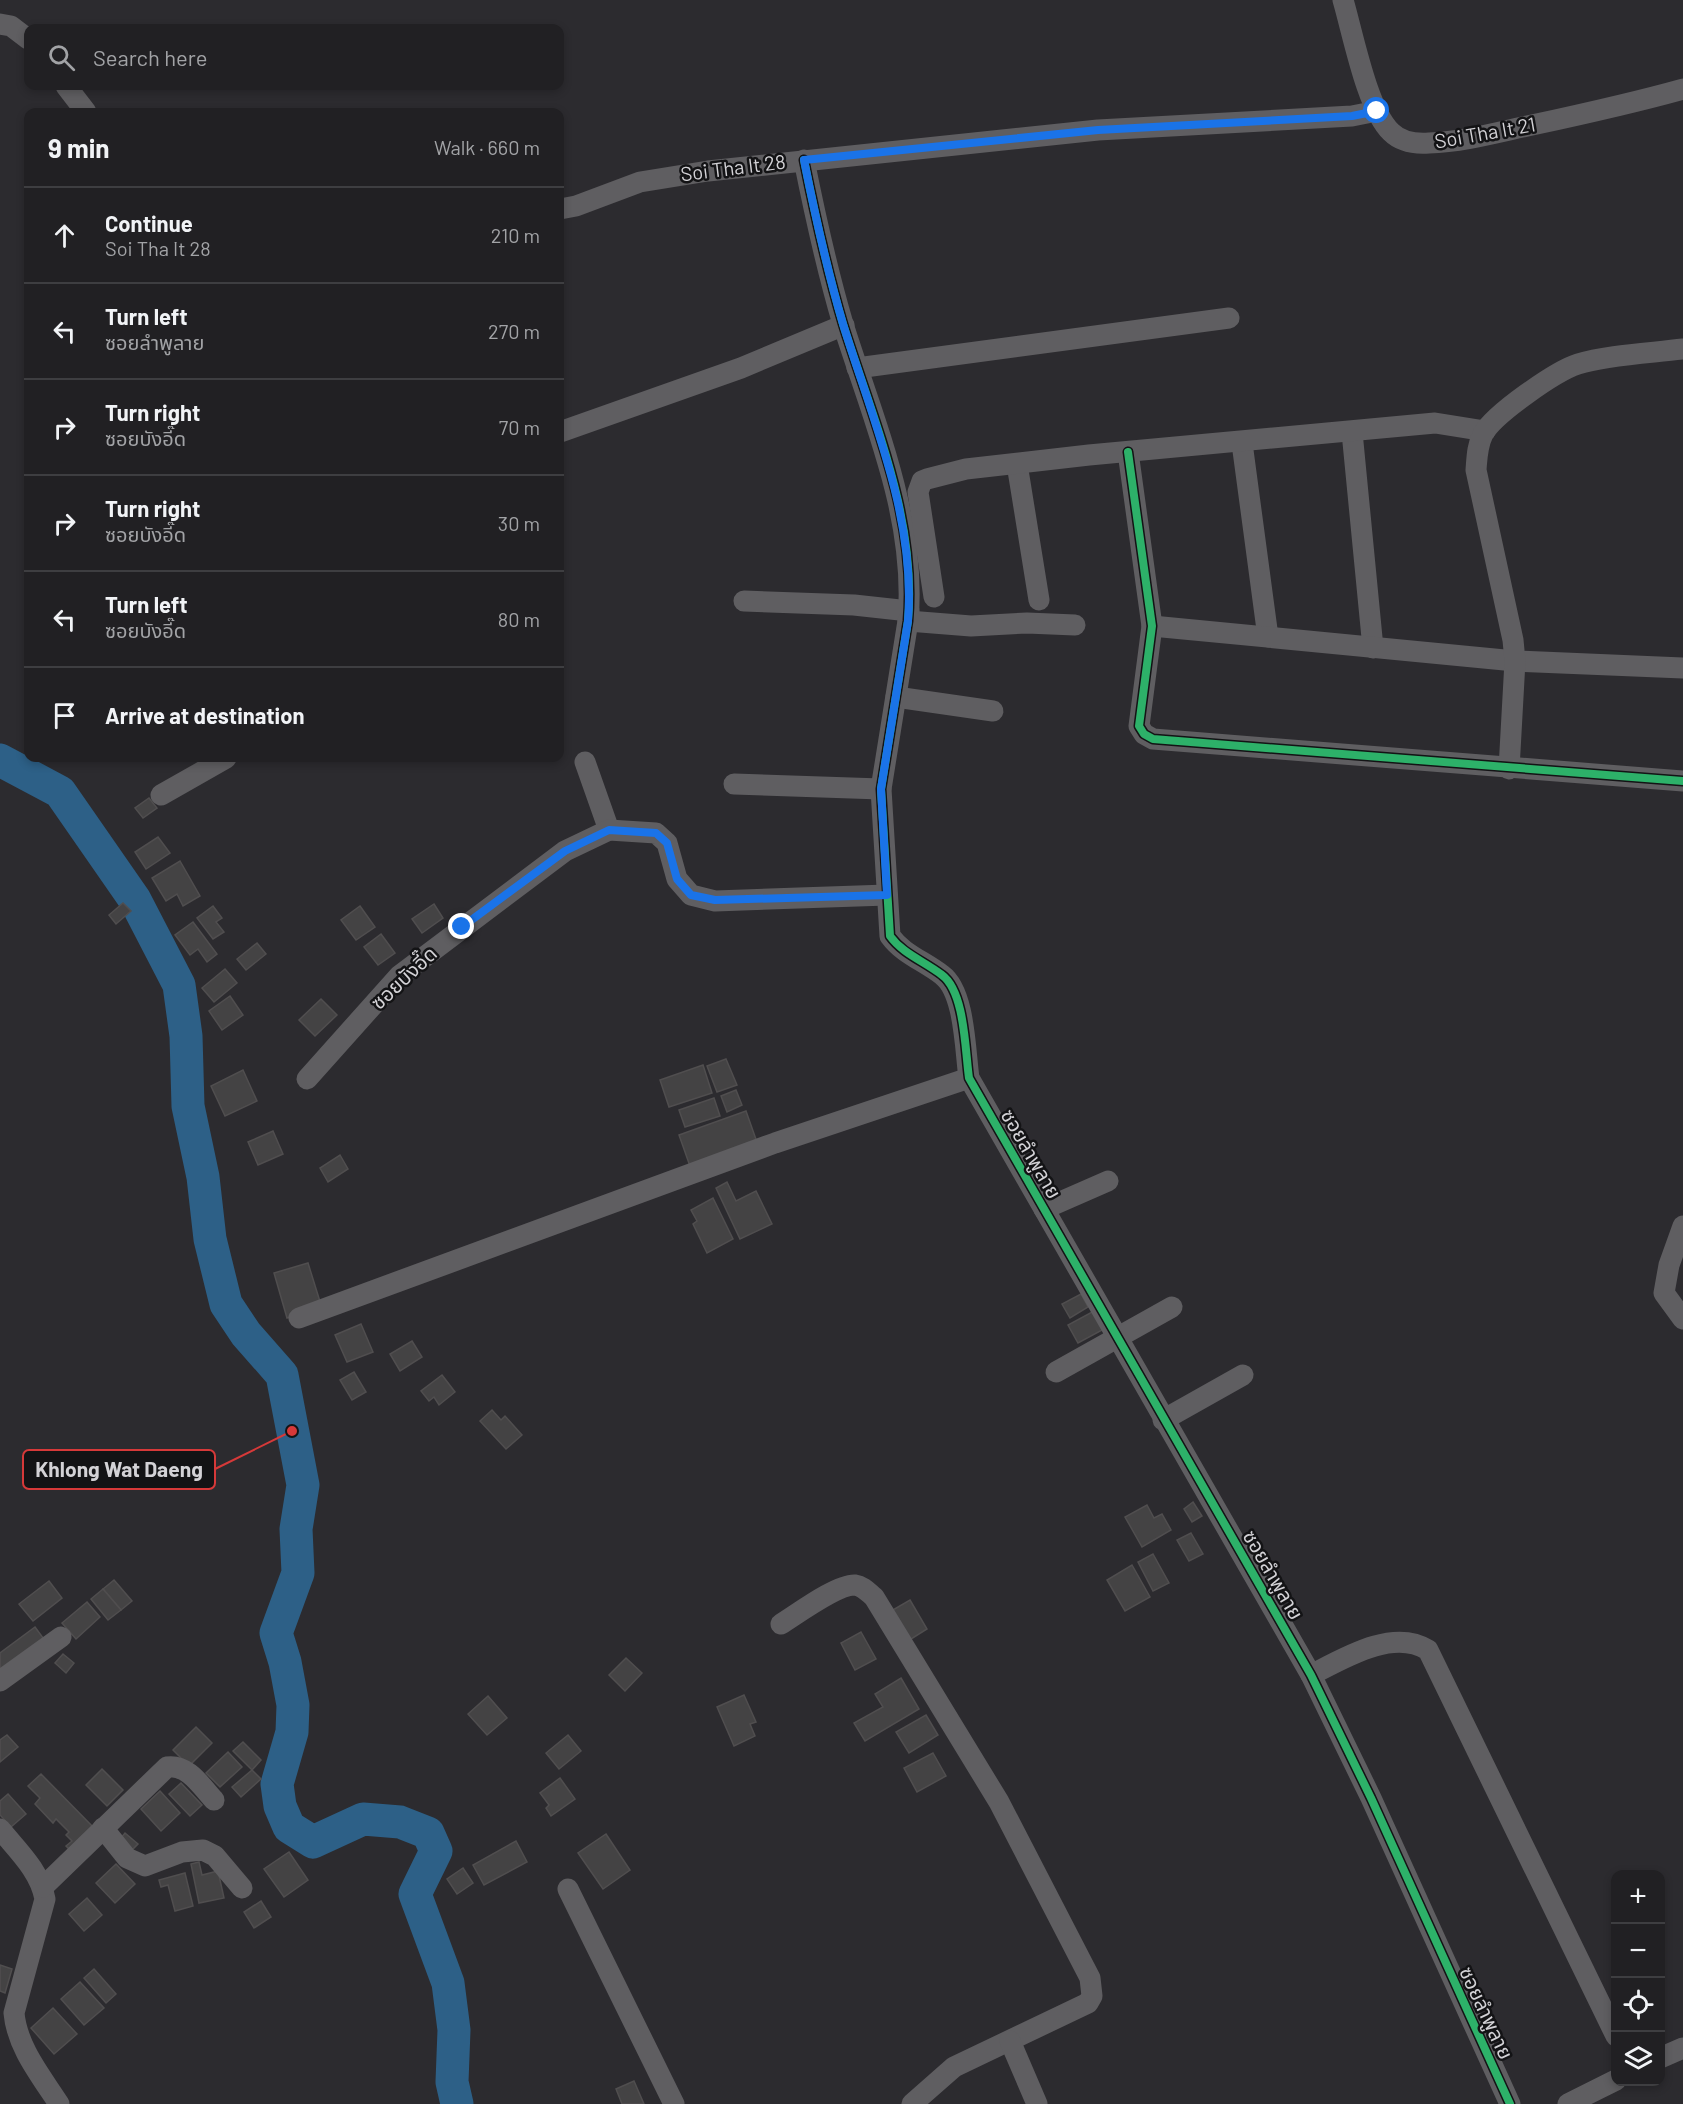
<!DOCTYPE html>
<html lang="en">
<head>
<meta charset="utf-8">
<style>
	:root { --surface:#212023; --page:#29282b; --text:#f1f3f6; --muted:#a2a3a6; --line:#3e3e41 }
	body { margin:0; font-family:Barlow,"Noto Sans Thai",sans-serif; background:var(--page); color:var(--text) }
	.controls { position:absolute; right:18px; bottom:18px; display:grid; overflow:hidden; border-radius:12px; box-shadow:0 3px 9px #0003 }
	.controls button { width:54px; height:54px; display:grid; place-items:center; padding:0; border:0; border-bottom:2px solid var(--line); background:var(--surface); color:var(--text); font:30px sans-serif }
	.stop { position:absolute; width:18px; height:18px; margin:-14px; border:4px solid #1a73e8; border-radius:50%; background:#fff }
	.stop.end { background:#1a73e8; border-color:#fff; box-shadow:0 2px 6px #0008 }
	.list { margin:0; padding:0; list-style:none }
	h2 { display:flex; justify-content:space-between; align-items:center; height:78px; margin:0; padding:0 24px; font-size:26px }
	h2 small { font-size:20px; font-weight:400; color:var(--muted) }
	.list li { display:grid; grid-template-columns:39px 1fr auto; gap:18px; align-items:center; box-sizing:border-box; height:96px; padding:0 24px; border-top:2px solid var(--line) }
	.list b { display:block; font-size:22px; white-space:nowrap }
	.list p { margin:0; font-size:20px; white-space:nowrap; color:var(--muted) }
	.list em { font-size:20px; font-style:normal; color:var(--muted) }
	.icon { flex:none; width:33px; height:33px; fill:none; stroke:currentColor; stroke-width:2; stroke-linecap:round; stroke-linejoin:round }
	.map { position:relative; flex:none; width:1683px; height:2104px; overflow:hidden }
	.search { position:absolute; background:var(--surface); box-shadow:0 3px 9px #0003; left:24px; top:24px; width:540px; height:66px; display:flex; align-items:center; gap:15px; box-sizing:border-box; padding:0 21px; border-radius:12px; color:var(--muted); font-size:22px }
	.panel { position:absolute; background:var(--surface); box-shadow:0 3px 9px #0003; left:24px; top:108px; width:540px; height:654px; border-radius:12px }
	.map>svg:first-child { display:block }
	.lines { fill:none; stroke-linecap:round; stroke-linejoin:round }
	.river { stroke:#2d6087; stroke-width:33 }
	.building { fill:#444344; stroke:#504e4f; stroke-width:1.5 }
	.minor { stroke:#5f5e61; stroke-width:21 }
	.cycleway-casing { stroke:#131315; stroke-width:11 }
	.cycleway { stroke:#2db169; stroke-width:8 }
	.route { stroke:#1a73e8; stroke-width:8 }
	.labels { text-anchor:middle; stroke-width:5; stroke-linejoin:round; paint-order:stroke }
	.street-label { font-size:20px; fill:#d3d2d6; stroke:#131315 }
	.leader { fill:none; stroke:#d63939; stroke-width:2 }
	.callout-dot { fill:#d63939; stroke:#131315; stroke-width:2 }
	.callout { fill:#131315; stroke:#d63939; stroke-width:2 }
	.callout-label { font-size:21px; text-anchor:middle; font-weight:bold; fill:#d3d2d6 }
</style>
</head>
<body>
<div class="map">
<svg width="1683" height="2104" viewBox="0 0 1683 2104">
	<rect width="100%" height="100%" fill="#2c2b2f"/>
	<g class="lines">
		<!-- river -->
		<polyline class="river" points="0,760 60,792 135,900 179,985 186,1036 188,1106 203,1177 210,1239 226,1304 246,1334 282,1375 303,1485 296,1529 298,1573 276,1633 285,1662 293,1705 292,1732 277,1784 280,1806 289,1827 313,1842 363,1819 400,1822 428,1833 436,1851 415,1894 448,1983 454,2030 452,2082 457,2104"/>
	</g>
	<!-- building -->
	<g class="building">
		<polygon points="149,798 157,808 143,818 135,808"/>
		<polygon points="158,837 170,853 146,869 135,852"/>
		<polygon points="180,861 200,896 183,906 177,894 166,901 152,878"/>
		<polygon points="123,903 131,911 116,924 109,915"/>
		<polygon points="434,904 443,918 422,933 412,919"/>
		<polygon points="213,906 222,918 216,922 224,932 213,939 197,918"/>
		<polygon points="360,906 375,927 356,940 341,920"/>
		<polygon points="193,922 217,954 207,962 198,949 190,955 175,935"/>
		<polygon points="381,934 395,953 378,965 364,947"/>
		<polygon points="257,943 266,954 246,970 237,959"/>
		<polygon points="225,969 237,983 214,1002 202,988"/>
		<polygon points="230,996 243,1015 222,1030 209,1011"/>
		<polygon points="321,999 337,1015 315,1036 299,1020"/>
		<polygon points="726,1059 737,1085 717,1092 707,1066"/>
		<polygon points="703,1065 712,1093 669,1107 660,1080"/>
		<polygon points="243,1070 257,1101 225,1116 211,1086"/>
		<polygon points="736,1090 742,1105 727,1112 721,1096"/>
		<polygon points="714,1098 720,1116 685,1127 679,1110"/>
		<polygon points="746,1111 758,1145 691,1169 679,1135"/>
		<polygon points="273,1131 283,1154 258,1165 248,1142"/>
		<polygon points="340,1155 348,1169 328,1182 320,1168"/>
		<polygon points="727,1182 736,1201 756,1191 772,1224 740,1239 716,1188"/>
		<polygon points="713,1198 733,1239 707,1253 693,1224 697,1221 691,1210"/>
		<polygon points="308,1263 322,1308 287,1318 274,1273"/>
		<polygon points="1081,1294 1088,1307 1070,1318 1062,1304"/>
		<polygon points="1094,1311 1104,1329 1078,1343 1068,1325"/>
		<polygon points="361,1324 373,1352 347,1362 335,1335"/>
		<polygon points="412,1341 422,1357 400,1371 390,1354"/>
		<polygon points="354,1372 366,1392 352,1400 340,1380"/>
		<polygon points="442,1375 455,1392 439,1405 434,1397 429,1401 421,1391"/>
		<polygon points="492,1410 501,1420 505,1416 522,1435 506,1449 480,1421"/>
		<polygon points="1193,1502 1202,1516 1192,1522 1184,1509"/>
		<polygon points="1147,1505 1154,1518 1162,1514 1171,1530 1142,1547 1125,1517"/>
		<polygon points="1191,1533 1203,1554 1189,1561 1177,1540"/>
		<polygon points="1153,1554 1169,1583 1153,1591 1138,1562"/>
		<polygon points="1132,1565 1150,1597 1125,1611 1107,1580"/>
		<polygon points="114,1580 132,1601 121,1610 103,1589"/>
		<polygon points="49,1581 62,1598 33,1621 19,1604"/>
		<polygon points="103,1589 121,1610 108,1620 91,1599"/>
		<polygon points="910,1600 927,1629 908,1641 891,1611"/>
		<polygon points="87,1602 100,1617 76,1639 62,1623"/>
		<polygon points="35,1627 46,1642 0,1670 0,1653"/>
		<polygon points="861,1632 876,1659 855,1670 841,1643"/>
		<polygon points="63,1654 74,1663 66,1673 55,1663"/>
		<polygon points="626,1658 642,1673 625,1691 609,1675"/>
		<polygon points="901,1678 919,1709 865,1741 854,1723 883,1707 875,1694"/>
		<polygon points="744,1695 756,1722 750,1724 755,1736 734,1746 717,1707"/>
		<polygon points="488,1696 507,1718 487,1735 468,1714"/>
		<polygon points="926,1715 938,1735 909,1753 896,1732"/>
		<polygon points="196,1727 212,1743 189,1766 173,1750"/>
		<polygon points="7,1735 18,1747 0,1762 0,1740"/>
		<polygon points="568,1735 581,1751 559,1769 546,1753"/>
		<polygon points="243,1742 261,1760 252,1770 233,1751"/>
		<polygon points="228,1752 242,1767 220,1787 206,1773"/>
		<polygon points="933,1753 946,1776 917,1792 904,1768"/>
		<polygon points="102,1769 123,1790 107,1806 86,1785"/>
		<polygon points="252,1770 261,1779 241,1797 232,1787"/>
		<polygon points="41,1774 96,1830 73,1853 66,1846 72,1841 66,1835 69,1832 56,1819 53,1823 35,1804 40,1798 28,1786"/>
		<polygon points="560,1778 575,1799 551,1816 546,1808 549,1805 540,1793"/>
		<polygon points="181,1783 202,1805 190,1816 169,1794"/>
		<polygon points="160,1791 180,1813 161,1831 141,1809"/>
		<polygon points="8,1794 26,1814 11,1827 0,1815 0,1801"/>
		<polygon points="125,1833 138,1844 128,1854 116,1844"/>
		<polygon points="606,1834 630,1870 603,1889 578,1853"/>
		<polygon points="516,1841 527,1862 484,1885 473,1865"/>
		<polygon points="289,1852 308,1880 284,1897 264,1869"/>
		<polygon points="199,1862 202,1875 218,1871 224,1898 199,1903 191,1864"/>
		<polygon points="116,1864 135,1884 115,1903 96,1883"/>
		<polygon points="463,1868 473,1883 457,1894 447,1879"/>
		<polygon points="185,1873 193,1906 175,1911 168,1885 161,1887 159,1880"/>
		<polygon points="87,1898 102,1915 84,1931 69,1914"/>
		<polygon points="261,1901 271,1917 254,1928 244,1912"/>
		<polygon points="0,1965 12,1969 5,1993 0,1991"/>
		<polygon points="94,1969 116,1994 106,2003 84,1978"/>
		<polygon points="80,1982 104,2008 84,2025 61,1999"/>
		<polygon points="53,2008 77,2034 54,2054 31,2028"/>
		<polygon points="634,2081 644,2104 622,2104 616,2089"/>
	</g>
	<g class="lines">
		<!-- minor -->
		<g class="minor">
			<path d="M1343 0C1353 34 1367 109 1391 132 1401 142 1415 144 1429 143 1463 142 1499 132 1532 125 1583 114 1633 103 1683 89"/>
			<polyline points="0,24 11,26 28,39"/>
			<polyline points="66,86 86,112"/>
			<path d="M804 160C815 215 827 270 843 324 873 420 917 518 908 621L881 789 890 936C903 954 924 961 942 975 965 992 965 1050 969 1078L1311 1675 1371 1798 1510 2104"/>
			<polyline points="560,209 576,206 640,182 708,171 1098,130 1352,116 1377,111"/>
			<polyline points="857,368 1229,318"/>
			<polyline points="560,432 741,368 844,325"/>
			<polyline points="1352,432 1373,648"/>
			<polyline points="1242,443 1268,637"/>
			<polyline points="1128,452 1152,626 1139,726 1144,734 1153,739 1683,781"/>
			<polyline points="1017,464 1039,600"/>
			<polyline points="934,597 918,492 922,481 927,479 966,469 1089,455 1435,423 1485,431"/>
			<polyline points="744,601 854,605 909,611"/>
			<polyline points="908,621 971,626 1027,623 1075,625"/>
			<polyline points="1152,626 1515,661 1683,668"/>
			<polyline points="896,697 993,711"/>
			<polyline points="585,762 609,830"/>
			<path d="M1509 769 1515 661 1513 640 1476 470C1477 458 1477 446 1483 434 1494 414 1556 371 1578 364 1607 355 1652 353 1683 349"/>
			<polyline points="734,784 881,789"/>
			<polyline points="161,795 226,758"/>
			<polyline points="307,1079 399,976 565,851 609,830 656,833 667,843 677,879 691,895 715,901 887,895"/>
			<polyline points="1044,1209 1108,1181"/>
			<polyline points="1683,1226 1669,1265 1664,1293 1683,1319"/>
			<polyline points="299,1318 775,1143 969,1078"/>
			<polyline points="1056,1372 1172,1307"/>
			<polyline points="1163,1420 1243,1375"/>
			<path d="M781 1624C796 1615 837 1584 855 1585 863 1586 868 1592 874 1597L999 1802 1090 1978 1092 1996 1088 2003 954 2067 912 2104"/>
			<path d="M1311 1675C1344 1658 1393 1628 1428 1650L1616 2036"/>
			<polyline points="0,1681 61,1637"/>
			<polyline points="103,1828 127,1858 145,1866 182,1852 203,1850 215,1856 242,1888"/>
			<path d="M0 1829C18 1851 40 1871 45 1899L14 2013C17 2047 41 2076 59 2104"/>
			<path d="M43 1887 167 1767C188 1764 201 1786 214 1800"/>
			<polyline points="568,1889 674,2104"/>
			<polyline points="1010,2041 1037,2104"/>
			<polyline points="1660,2058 1683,2048"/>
			<polyline points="1568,2104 1616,2080"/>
		</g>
		<!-- cycleway casing -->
		<g class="cycleway-casing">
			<g id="cycleway">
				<path d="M804 160C815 215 827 270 843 324 873 420 917 518 908 621L881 789 890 936C903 954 924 961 942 975 965 992 965 1050 969 1078L1311 1675 1371 1798 1510 2104"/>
				<polyline points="1128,452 1152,626 1139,726 1144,734 1153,739 1683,781"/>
			</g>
		</g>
		<!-- cycleway -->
		<use href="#cycleway" class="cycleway"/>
	</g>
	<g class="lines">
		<!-- route -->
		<path class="route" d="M462 927 565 851 609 830 656 833 667 843 677 879 691 895 715 900 887 895 881 789 908 621C916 518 873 421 843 324 827 270 815 215 804 160L1098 130 1352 116 1377 111"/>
	</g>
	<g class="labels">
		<!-- street labels -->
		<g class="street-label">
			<text transform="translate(1485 133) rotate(-10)" y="7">Soi Tha It 21</text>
			<text transform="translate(733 168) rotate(-7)" y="7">Soi Tha It 28</text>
			<text transform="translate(404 978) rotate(-43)" y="7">ซอยบังอี๊ด</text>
			<text transform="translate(1031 1154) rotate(60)" y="7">ซอยลำพูลาย</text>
			<text transform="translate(1273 1575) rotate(60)" y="7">ซอยลำพูลาย</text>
			<text transform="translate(1486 2013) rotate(65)" y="7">ซอยลำพูลาย</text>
		</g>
	</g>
	<!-- callouts -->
	<path class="leader" d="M292 1431L215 1469"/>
	<circle class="callout-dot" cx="292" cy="1431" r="6"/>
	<rect class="callout" x="23" y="1450" width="192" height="39" rx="6"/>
	<g class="callout-label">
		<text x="119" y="1477">Khlong Wat Daeng</text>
	</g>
</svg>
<div class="controls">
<button>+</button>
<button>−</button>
<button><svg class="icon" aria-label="locate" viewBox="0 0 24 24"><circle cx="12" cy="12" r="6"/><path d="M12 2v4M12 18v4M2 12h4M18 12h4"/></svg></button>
<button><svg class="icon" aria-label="layers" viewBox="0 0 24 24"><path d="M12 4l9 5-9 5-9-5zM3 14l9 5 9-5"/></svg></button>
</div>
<div class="stop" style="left:1377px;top:111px"></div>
<div class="stop end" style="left:462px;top:927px"></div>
<div class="search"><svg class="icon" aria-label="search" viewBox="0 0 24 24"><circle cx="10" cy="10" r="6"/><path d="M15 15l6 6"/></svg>Search here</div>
<section class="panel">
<h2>9 min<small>Walk · 660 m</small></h2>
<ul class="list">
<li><svg class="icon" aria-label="ahead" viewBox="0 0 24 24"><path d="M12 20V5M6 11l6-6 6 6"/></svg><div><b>Continue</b><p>Soi Tha It 28</p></div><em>210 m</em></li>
<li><svg class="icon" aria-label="left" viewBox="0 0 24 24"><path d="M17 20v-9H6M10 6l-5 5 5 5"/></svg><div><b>Turn left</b><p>ซอยลำพูลาย</p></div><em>270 m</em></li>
<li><svg class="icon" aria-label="right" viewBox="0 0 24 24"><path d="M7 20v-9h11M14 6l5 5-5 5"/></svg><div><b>Turn right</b><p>ซอยบังอี๊ด</p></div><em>70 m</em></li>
<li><svg class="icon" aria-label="right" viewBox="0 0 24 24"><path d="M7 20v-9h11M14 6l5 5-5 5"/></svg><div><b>Turn right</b><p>ซอยบังอี๊ด</p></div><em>30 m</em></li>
<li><svg class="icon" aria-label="left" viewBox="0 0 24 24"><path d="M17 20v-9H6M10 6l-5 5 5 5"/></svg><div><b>Turn left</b><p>ซอยบังอี๊ด</p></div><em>80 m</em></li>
<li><svg class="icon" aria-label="arrive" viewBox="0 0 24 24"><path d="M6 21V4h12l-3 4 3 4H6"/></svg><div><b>Arrive at destination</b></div></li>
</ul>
</section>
</div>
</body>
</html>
